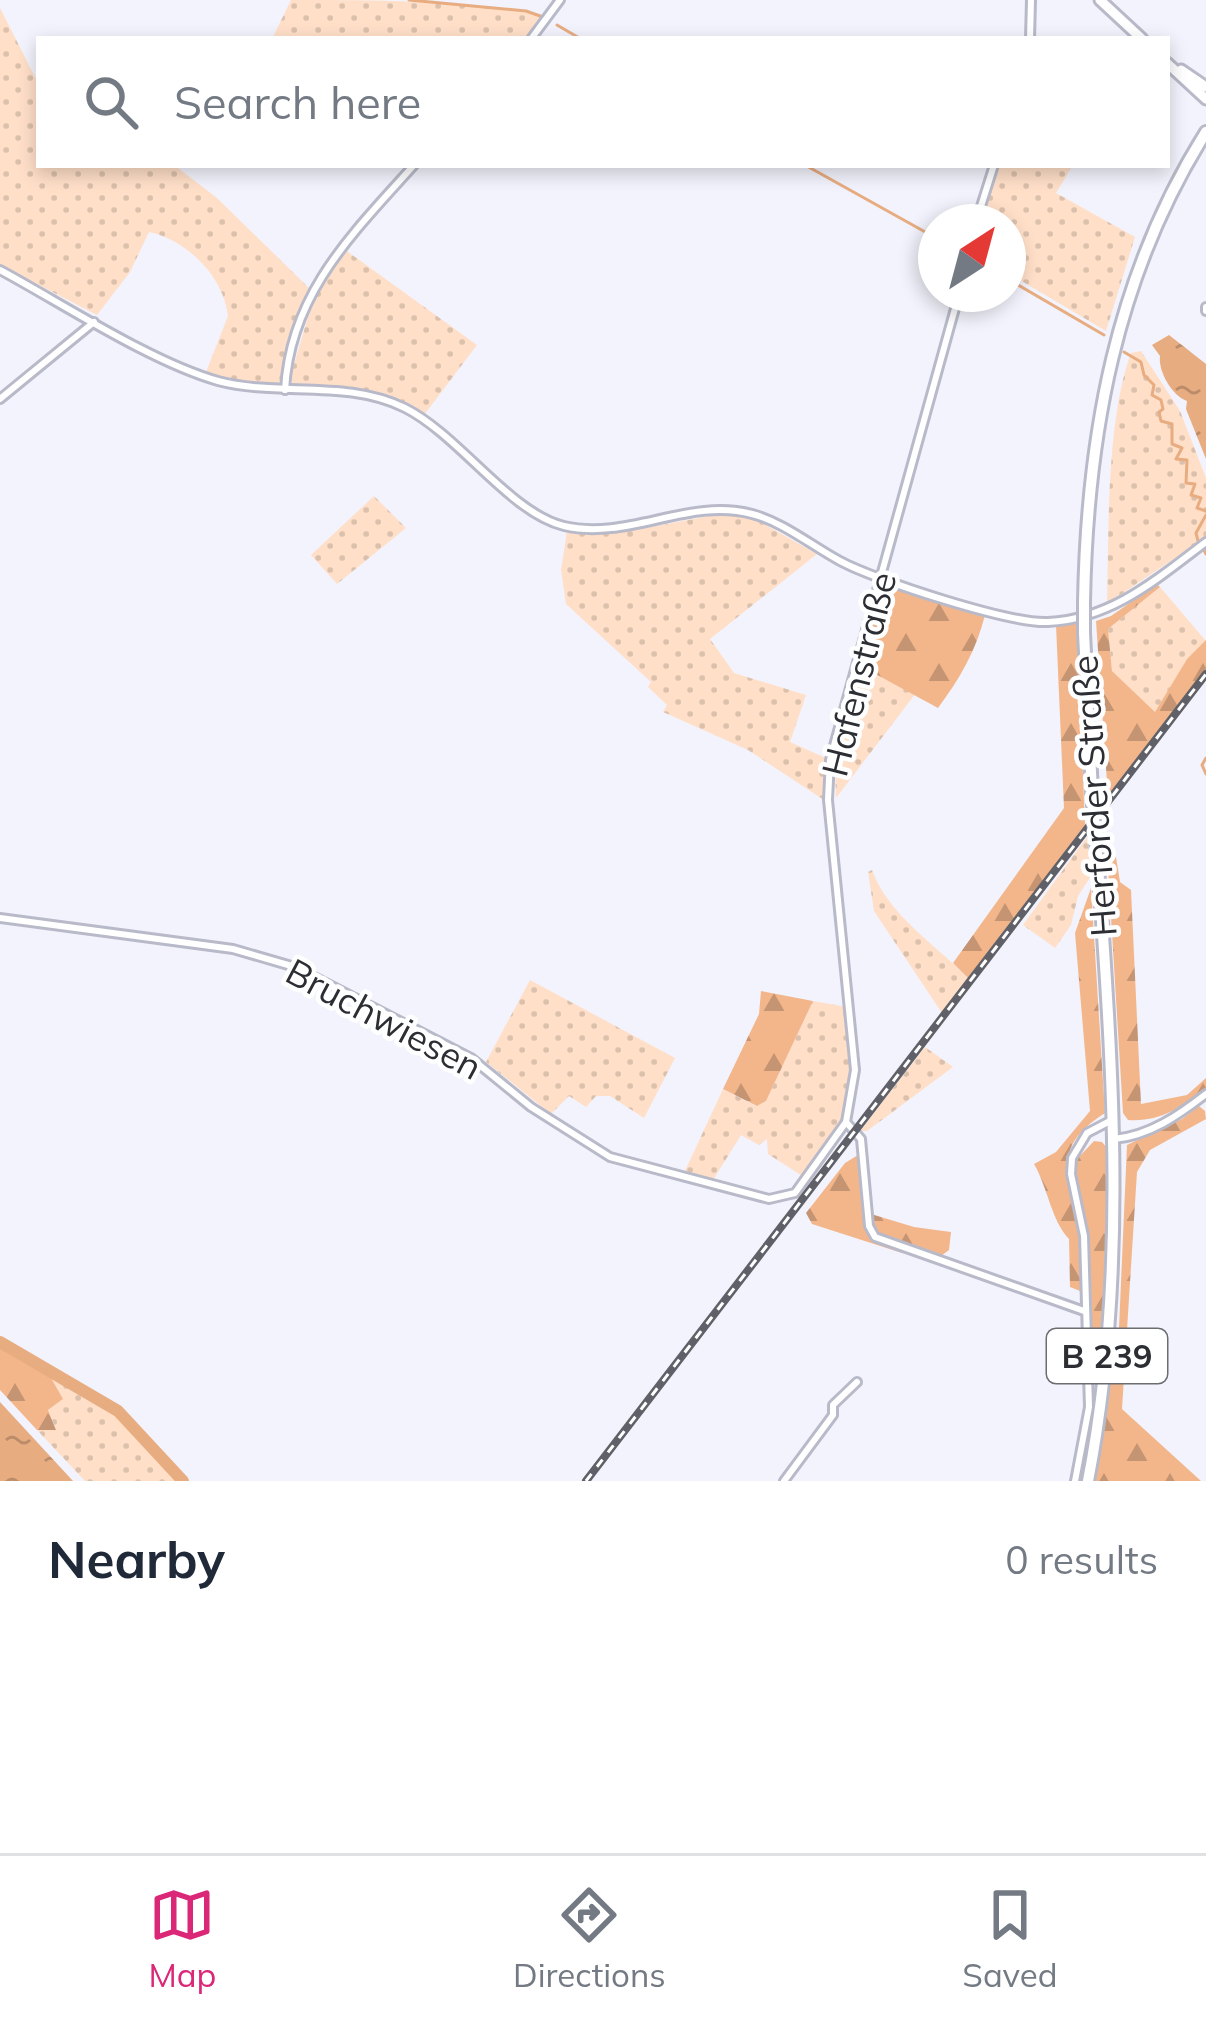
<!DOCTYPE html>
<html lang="en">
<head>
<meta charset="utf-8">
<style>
	:root { --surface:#fff; --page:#f6f6f7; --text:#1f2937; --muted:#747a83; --line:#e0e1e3; --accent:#db2777 }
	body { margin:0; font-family:Mulish,sans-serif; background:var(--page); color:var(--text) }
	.compass { position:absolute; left:918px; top:204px; width:108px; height:108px; border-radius:50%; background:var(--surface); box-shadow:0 6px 18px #0003; rotate:36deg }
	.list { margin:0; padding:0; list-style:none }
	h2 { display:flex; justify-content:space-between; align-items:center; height:156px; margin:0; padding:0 48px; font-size:51px }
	h2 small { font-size:39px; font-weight:400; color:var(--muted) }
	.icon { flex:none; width:66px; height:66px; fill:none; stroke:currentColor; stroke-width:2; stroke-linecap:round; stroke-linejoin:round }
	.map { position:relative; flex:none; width:1206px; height:1481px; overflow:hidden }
	.search { position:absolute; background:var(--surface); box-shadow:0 6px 18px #0003; left:36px; right:36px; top:36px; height:132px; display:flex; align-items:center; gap:30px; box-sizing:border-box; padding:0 42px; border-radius:0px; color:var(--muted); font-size:45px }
	.sheet { height:372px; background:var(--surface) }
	nav { display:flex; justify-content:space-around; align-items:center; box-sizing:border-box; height:168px; border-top:3px solid var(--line); background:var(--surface); font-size:33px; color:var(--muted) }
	nav a { display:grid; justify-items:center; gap:6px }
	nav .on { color:var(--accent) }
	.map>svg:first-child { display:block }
	.grass { fill:url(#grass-dots) }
	.forest { fill:url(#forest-firs) }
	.water { fill:url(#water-ripples) }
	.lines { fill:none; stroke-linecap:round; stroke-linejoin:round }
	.stream { stroke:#e8ac81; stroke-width:3 }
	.river { stroke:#e8ac81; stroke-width:12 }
	.minor-casing { stroke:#b9bac9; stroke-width:12 }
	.secondary-casing { stroke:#b9bac9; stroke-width:15 }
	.primary-casing { stroke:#b9bac9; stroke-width:16 }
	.minor { stroke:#fff; stroke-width:6 }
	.secondary { stroke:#fff; stroke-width:9 }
	.primary { stroke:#fff; stroke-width:10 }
	.rail-casing { stroke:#606168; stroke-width:8 }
	.rail { stroke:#fff; stroke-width:3; stroke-dasharray:9; stroke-linecap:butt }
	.primary-bridge-casing { stroke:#b9bac9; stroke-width:16; stroke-linecap:butt }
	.primary-bridge { stroke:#fff; stroke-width:10 }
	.labels { text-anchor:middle; stroke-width:9; stroke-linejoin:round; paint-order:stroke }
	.shield { fill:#fff; stroke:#6c6d71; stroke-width:3 }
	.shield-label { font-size:33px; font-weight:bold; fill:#2d2e34 }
	.street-label { font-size:36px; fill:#2d2e34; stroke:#fff }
</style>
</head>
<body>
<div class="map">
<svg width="1206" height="1481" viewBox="0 0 1206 1481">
	<defs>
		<pattern id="grass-dots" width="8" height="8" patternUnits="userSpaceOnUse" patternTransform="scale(3)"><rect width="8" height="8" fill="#ffdfc8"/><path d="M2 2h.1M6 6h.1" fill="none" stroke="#dbc0ac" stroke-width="1.8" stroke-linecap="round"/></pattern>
		<pattern id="forest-firs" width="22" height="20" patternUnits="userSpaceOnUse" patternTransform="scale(3)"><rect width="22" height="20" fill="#f3b68b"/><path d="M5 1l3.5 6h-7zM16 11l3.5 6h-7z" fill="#c59472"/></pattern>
		<pattern id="water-ripples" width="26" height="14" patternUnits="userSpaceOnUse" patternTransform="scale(3)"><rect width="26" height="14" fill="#e8ac81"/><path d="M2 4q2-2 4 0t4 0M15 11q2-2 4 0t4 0" fill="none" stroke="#bc8c6a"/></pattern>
	</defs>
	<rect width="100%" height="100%" fill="#f2f3fc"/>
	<!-- grass -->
	<g class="grass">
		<path d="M291 0C369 0 474 0 547 16L526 39H272Z"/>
		<path d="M0 8 39 85V165H174L217 198 309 288 284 376 276 386 243 383 206 372 228 316C224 277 187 240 149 232L130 272 97 315 0 265Z"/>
		<polygon points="1000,165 1073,165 1056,193 1135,237 1106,331 1008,273 1008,222 982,222"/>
		<path d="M344 249 477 345 424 415C382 390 342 388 295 387L290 378 316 290Z"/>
		<path d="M1141 351 1180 411 1206 478V537L1107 604C1109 531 1106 421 1131 353Z"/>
		<polygon points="374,496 406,528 337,584 311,555"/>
		<polygon points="720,514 753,518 817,554 710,639 734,673 806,695 790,742 828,759 824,800 748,750 663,712 667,705 648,687 651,682 566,604 561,570 567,531 624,532"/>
		<polygon points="1160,587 1206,641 1187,659 1155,713 1112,671 1108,629"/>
		<polygon points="862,659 870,671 916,693 836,798 835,761"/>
		<polygon points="1087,837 1091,876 1078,896 1071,925 1055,948 1023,925"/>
		<path d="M872 870C889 916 935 944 968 978L942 1013 874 911 868 872Z"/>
		<polygon points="530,980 675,1058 644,1118 610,1096 596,1096 586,1107 569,1096 551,1114 486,1062"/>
		<polygon points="813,1001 847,1007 852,1072 846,1111 804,1177 768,1154 767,1139 759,1145 741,1135 713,1180 684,1173 723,1089 756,1106 766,1101"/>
		<polygon points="925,1047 953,1067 867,1131 860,1131"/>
		<polygon points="50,1376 117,1413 179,1481 85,1481 37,1430 56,1429 48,1410 63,1399"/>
	</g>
	<!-- forest -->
	<g class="forest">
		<path d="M883 582 985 615C976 651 960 678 938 708L870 671 862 659Z"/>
		<polygon points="1157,584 1160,587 1108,629 1112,671 1155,712 1187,659 1206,640 1206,669 1108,797 1096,621 1111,616"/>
		<polygon points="1077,623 1085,826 968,978 953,963 1064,808 1056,625"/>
		<path d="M1116 857 1120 882 1131 890 1141 1104 1187 1095 1206 1078V1088C1182 1107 1161 1122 1128 1120L1123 1113 1108 868Z"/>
		<path d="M1091 888 1105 1113C1048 1149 1070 1178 1079 1232 1083 1251 1080 1272 1080 1291L1070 1287 1069 1239C1051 1220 1048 1188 1034 1164L1056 1152 1090 1111 1075 933Z"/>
		<polygon points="761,991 813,1001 766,1101 757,1106 723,1089 759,1014"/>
		<polygon points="1199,1106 1205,1111 1206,1119 1150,1150 1137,1172 1122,1409 1201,1481 1095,1481 1119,1328 1127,1145 1182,1119"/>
		<polygon points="1094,1141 1102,1142 1108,1149 1108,1291 1102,1367 1093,1365 1087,1310 1087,1237 1074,1176 1077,1159"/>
		<polygon points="858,1155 867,1157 871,1214 914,1227 951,1232 949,1250 941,1256 902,1253 812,1224 806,1213 845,1163"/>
		<polygon points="0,1345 50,1376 63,1399 48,1410 56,1430 37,1430 0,1390"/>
	</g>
	<!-- water -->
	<g class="water">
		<path d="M1169 335 1206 364V459L1186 409 1187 401C1172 396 1158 371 1160 356L1152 345Z"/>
		<polygon points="0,1402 73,1481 0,1481"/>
	</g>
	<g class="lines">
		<!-- stream -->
		<g class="stream">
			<polyline points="409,0 526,11 543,17"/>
			<polyline points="557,25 581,39"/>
			<polyline points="805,165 936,238"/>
			<polyline points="1008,279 1104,335"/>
			<polyline points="1124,352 1141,362 1144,375 1154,385 1152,395 1161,400 1163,409 1159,412 1161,421 1172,424 1172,444 1182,448 1176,459 1187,460 1186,483 1195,484 1191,495 1201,498 1197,508 1206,511"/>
			<polyline points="1198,541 1196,533 1206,515"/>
			<polyline points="1204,550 1206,554"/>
			<polyline points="1206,758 1202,765 1206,774"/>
		</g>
		<!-- river -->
		<polyline class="river" points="0,1342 118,1411 183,1481"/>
		<!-- minor casing -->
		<g class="minor-casing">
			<g id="minor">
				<polyline points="531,39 560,0"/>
				<polyline points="1030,39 1031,0"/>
				<polyline points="976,222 994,165"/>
				<path d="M0 270C63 304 151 362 218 381 279 397 347 379 405 408 460 436 510 513 564 526 628 541 689 497 752 514 783 522 812 546 840 561 875 580 1010 624 1048 622 1112 619 1157 579 1206 542"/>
				<polyline points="1206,307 1206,311"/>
				<path d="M285 390C290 293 354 232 414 165"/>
				<polyline points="0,399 94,322"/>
				<polyline points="0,918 233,949 295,967 471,1058 531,1107 610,1157 769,1199 795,1193 846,1122"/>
				<polyline points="853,1130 846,1122 855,1070 828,800 830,760 959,294"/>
				<polyline points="855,1132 861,1139 869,1226 875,1237 1084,1311"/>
				<path d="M1114 1139C1149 1136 1179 1115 1206 1094"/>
				<polyline points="784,1481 833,1415 833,1405 857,1382"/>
				<polyline points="1075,1481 1089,1407 1084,1236 1071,1174 1072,1158 1087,1133 1110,1121"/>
			</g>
		</g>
		<!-- secondary casing -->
		<g class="secondary-casing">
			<g id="secondary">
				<polyline points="1100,0 1142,39"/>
				<polyline points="1167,63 1206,99"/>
				<polyline points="1181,70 1206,87"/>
			</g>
		</g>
		<!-- primary casing -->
		<g class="primary-casing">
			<g id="primary">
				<path d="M1084 602C1087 435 1116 275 1206 132"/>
				<polyline points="1084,633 1092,792"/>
				<path d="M1088 1481C1126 1286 1114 1089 1100 892"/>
			</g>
		</g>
		<!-- minor -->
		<use href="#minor" class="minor"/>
		<!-- secondary -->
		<use href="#secondary" class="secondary"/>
		<!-- primary -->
		<use href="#primary" class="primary"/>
		<!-- rail casing -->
		<g class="rail-casing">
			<polyline id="rail" points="586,1481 1206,674"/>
		</g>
		<!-- rail -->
		<use href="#rail" class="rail"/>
		<!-- primary-bridge casing -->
		<g class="primary-bridge-casing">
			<g id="primary-bridge">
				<polyline points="1084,602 1084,633"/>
				<polyline points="1092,792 1100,892"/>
			</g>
		</g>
		<!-- primary-bridge -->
		<use href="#primary-bridge" class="primary-bridge"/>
	</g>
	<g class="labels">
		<!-- shield labels -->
		<rect class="shield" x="1047" y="1329" width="120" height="54" rx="9"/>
		<g class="shield-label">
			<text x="1107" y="1368">B 239</text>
		</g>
		<!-- street labels -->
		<g class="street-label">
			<text transform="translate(859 674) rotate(-76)" y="13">Hafenstraße</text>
			<text transform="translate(1094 796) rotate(-94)" y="13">Herforder Straße</text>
			<text transform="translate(384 1019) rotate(28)" y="13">Bruchwiesen</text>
		</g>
	</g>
</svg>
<svg class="compass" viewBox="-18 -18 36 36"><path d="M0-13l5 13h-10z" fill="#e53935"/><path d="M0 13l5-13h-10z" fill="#747a83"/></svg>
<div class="search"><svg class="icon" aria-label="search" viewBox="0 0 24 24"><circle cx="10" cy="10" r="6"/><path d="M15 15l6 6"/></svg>Search here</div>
</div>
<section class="sheet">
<h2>Nearby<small>0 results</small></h2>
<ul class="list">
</ul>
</section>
<nav>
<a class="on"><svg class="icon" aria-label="map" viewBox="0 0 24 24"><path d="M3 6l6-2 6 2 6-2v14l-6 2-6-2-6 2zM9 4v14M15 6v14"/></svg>Map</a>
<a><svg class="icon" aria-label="directions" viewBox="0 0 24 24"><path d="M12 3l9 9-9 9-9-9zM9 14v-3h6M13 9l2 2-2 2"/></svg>Directions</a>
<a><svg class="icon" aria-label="saved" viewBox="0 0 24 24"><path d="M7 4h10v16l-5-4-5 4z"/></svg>Saved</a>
</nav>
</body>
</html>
